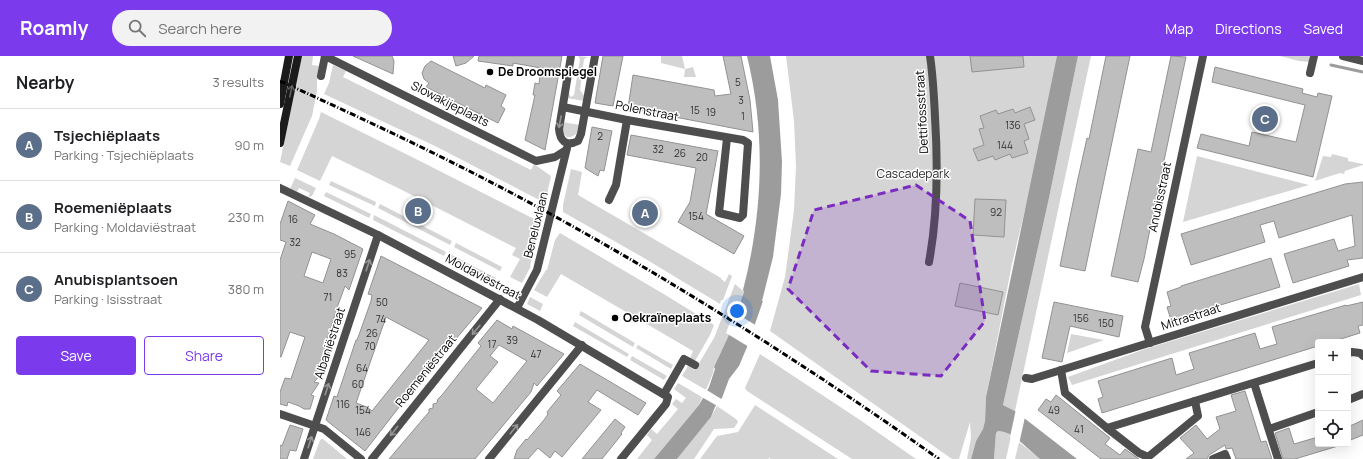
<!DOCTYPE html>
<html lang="en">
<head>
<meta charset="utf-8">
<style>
	:root { --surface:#fff; --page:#f2f2f2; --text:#202124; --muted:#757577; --line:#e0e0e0; --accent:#7c3aed }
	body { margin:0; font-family:Manrope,sans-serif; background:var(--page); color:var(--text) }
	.controls { position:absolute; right:12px; bottom:12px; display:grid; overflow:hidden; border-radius:4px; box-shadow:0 4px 16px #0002 }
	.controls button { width:36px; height:36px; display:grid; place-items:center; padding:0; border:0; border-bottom:1px solid var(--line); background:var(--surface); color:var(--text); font:20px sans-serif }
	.you { position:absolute; left:457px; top:255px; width:14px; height:14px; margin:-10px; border:3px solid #fff; border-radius:50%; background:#1a73e8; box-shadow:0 0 0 6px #1a73e833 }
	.badge { display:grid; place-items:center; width:26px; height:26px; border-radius:50%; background:var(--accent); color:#fff; font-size:13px; font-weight:700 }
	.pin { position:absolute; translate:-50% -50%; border:2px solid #fff; box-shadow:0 1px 4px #0006 }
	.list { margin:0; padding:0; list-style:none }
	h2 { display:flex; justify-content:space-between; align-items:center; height:52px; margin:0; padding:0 16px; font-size:17px }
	h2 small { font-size:13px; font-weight:400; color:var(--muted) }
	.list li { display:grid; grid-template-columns:26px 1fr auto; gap:12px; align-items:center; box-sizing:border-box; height:72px; padding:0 16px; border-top:1px solid var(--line) }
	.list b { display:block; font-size:15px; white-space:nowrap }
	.list p { margin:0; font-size:13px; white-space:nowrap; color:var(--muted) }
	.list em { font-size:13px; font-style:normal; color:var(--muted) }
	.actions { display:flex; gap:8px; padding:12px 16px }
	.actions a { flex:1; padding:9px 0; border:1px solid var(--accent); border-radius:4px; text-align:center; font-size:14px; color:var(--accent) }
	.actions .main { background:var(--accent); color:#fff }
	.icon { flex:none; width:22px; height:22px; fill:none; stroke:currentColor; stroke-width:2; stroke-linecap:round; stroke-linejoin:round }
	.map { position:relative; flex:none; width:1083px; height:403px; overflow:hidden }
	header { display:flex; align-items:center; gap:24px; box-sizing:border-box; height:56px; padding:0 20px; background:var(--accent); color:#fff }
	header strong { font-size:19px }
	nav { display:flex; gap:22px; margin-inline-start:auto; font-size:14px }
	.search { width:280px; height:36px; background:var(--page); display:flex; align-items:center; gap:10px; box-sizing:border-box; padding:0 14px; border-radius:22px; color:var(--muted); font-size:15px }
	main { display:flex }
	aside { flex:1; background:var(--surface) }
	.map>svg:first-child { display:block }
	.green { fill:#d5d5d5 }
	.water { fill:#9c9c9c }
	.pier { fill:#fff }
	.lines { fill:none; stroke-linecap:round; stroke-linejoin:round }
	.stream { stroke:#9c9c9c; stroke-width:3 }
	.building { fill:#bebebe; stroke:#929292; fill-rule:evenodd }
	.street { stroke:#4e4e4e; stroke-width:8 }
	.secondary { stroke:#1b1b1b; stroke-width:8 }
	.rail { stroke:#000; stroke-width:3; stroke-dasharray:6 2 1 2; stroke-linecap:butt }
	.oneway { stroke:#5f5f5f }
	.oneway2 { stroke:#959595 }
	.marked { fill:#7b2cbf; fill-opacity:0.2; stroke:#7b2cbf; stroke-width:3; stroke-dasharray:8 5; stroke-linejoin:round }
	.poi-dot { fill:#000; stroke:#fff; stroke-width:1.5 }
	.labels { text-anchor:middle; stroke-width:3; stroke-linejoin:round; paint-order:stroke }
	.number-label { font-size:10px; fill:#303030 }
	.poi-label { font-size:12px; font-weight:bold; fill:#000; stroke:#fff; text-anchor:start }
	.street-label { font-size:12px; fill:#000; stroke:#fff }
	.park-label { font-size:12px; fill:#2c2c2c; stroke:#fff }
</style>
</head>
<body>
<header>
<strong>Roamly</strong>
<div class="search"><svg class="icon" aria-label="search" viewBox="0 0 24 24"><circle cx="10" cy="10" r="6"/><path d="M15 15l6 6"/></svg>Search here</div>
<nav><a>Map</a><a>Directions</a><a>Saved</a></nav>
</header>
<main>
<aside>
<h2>Nearby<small>3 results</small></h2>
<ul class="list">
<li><span class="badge" style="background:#5c6f8a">A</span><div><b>Tsjechiëplaats</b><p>Parking · Tsjechiëplaats</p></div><em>90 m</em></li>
<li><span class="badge" style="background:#5c6f8a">B</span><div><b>Roemeniëplaats</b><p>Parking · Moldaviëstraat</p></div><em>230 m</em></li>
<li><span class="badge" style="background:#5c6f8a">C</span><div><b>Anubisplantsoen</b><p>Parking · Isisstraat</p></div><em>380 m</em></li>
</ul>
<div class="actions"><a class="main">Save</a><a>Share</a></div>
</aside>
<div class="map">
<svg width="1083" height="403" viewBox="0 0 1083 403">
	<rect width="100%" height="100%" fill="#fff"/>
	<!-- green -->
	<g class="green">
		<polygon points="22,0 33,0 32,9 39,10 37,24 37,35 32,60 10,110 0,106"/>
		<polygon points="298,0 308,1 304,3 300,34 305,41 304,45 287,42 288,36 291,41 294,39 300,3"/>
		<polygon points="381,0 402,0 405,13 413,11 416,21 404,21 405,13 381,7"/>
		<polygon points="506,0 782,0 732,208 706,341 705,365 703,373 696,385 691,403 687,403 691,382 690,366 679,403 672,403 490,275 505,221 514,154 516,110 515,88 514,65"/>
		<polygon points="798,0 811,0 735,355 723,349 769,142"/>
		<polygon points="1000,0 1029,0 1029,6 1019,5"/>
		<polygon points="53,9 66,15 63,21 251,114 254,108 271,120 265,147 155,90 44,38 49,27"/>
		<polygon points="41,56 136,103 258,165 258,174 250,210 251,210 242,227 230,221 240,203 232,199 236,192 120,133 52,100 40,125 17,114 39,63"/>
		<polygon points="282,66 300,69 298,77 291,81 287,81 282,76"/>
		<polygon points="1052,98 1068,102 1068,105 1083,108 1083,109 1065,115 1064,118 1060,117 1035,125 1043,100 1051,101"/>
		<polygon points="917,100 1029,129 903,166"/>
		<polygon points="291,113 302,116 298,139 441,222 441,223 445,226 449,218 452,220 443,244 441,244 440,248 364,202 283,156 283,149"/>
		<polygon points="15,122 36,132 32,140 28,141 30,137 19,132 17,136 10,133"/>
		<polygon points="51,125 96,146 95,150 49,129"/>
		<polygon points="46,136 91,158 89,162 44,140"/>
		<polygon points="100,148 172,185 170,189 98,152"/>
		<polygon points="94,159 166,196 164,200 93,164"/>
		<polygon points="280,177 382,237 434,269 430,279 415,305 410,302 413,295 281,218 267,241 254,234 266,214 267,214 275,184"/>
		<polygon points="176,187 222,211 220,215 174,191"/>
		<polygon points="170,198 216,222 214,226 168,203"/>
		<polygon points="455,228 464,236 448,281 434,311 433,317 426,334 402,320 408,310 415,314 434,282"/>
		<polygon points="1079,228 1081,239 792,329 788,321 865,293"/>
		<polygon points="250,241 263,248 260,255 247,248"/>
		<polygon points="301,255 355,287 353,291 299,259"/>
		<polygon points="295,266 349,298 347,301 293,270"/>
		<polygon points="791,278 824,284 787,297"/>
		<polygon points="358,289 393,309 391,313 356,292"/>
		<polygon points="480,298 580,364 636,403 572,403 467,335 465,332"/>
		<polygon points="352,300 387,320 384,324 350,304"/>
		<polygon points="398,327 422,341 419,349 374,403 357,403 372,384 367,379 371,373 377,378 398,353 392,348 396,343 402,347 406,342 394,333"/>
		<polygon points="475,349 558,403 491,403 489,402 488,403 420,403 437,380 458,376"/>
		<polygon points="437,350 456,363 458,366 454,372 434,373 414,403 397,403 431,361"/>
		<polygon points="718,375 725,375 731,380 726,403 714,403 716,377"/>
		<polygon points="42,383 43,383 67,403 33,403 40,384"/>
		<polygon points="739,386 760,403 735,403"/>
	</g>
	<!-- water -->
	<g class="water">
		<path d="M467 0H490L498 44 502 106 501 138 493 201 482 245H483L467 291 459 310 449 323 442 342 435 351 431 361 397 403H374L419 349 429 331 435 313 434 311 448 281 464 236 463 234C483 157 486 77 467 0Z"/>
		<path d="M777 0H798L769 142 723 349 735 355 797 403H760C750 395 731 374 718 375L716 377 714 403H691L696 385 703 373 705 365 706 341Z"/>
	</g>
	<!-- pier -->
	<g class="pier">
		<polygon points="454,256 477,270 469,291 446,277"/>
		<polygon points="425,333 443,344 439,351 420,340"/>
		<polygon points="736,353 745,361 739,388 730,381"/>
	</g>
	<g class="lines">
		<!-- stream -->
		<polyline class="stream" points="1051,9 1083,16"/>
	</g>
	<!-- building -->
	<g class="building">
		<polygon points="73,0 112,0 114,5 113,18"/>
		<polygon points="173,0 194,0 186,7 176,10"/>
		<polygon points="199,0 282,0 265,94 245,84 255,39 253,39 255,27 259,28 261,12 233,7 233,10 198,5"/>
		<polygon points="323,0 343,0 333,50 315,47"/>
		<polygon points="443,0 461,0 470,44 473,76 348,52 353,19 434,34 435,40 451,38"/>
		<polygon points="690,0 743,0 744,11 692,16"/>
		<polygon points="826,0 850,0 805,215 780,210 797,127 807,82 809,83"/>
		<polygon points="891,0 906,1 882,114 882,121 879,129 864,203 858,226 831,220 858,93 871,96"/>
		<polygon points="151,5 205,32 206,29 226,39 221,50 225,53 218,67 146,31 149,27 144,23 142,17 145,10"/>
		<polygon points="935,11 1023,33 1022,37 1037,41 1038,37 1052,40 1033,121 917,92 921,78 969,90 972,76 1016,86 1025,49 932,26"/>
		<polygon points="750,51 755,64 744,68 749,83 744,85 748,97 732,102 730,98 715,104 713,100 698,105 693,93 704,89 699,73 704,72 700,60 716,54 718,58 733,53 735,57"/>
		<polygon points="312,71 332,75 324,115 320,114 318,120 305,112"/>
		<polygon points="351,79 438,95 426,158 464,180 454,198 398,166 410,146 416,112 347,99"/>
		<polygon points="1083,126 1083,202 1067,204 1069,210 1013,227 1004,198 1054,183 1058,195 1075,190 1072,159 999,182 994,165 980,169 985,186 911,209 901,178 1065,128"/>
		<polygon points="695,143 726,144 724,181 693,179"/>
		<path d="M8 145 35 159 30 168 54 178 83 193 69 234 65 230 58 249 45 291 50 293 47 307 44 310 43 316 34 326 39 327 31 339 34 340 30 353H24L19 350 8 346 7 350 0 348V336L5 322 11 323 25 281 10 276 1 301H0V204L6 186 0 184V168ZM32 196 51 203 43 227 24 220Z"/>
		<path d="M101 200 202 252 175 284 174 283 148 314 85 395 46 364 54 340 57 341 76 284H77L80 276 91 245 92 239 88 238ZM106 261 149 284 92 355 87 351 76 347Z"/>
		<polygon points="991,202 1000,231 891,264 887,251 891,250 887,236 901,231 901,230"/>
		<polygon points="680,227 723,236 718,259 675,250"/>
		<polygon points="774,246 843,260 839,281 790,270 782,306 762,302"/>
		<polygon points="1083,246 1083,269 1078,270 1080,277 1051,286 1038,286 1038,290 822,357 818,343 823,341 818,325 892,302 896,319 914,313 909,297 975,277 980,293 997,288 992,271 1066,249 1066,250"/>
		<path d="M217 264 232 273 233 270 284 298 257 330 254 327 251 336 195 403H109L149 356V353L153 352V348L157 347 158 343 162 339 201 290 198 287ZM219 289 247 305 213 347 196 333 218 306 210 300Z"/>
		<polygon points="300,308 366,347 358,359 317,334 308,346 321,354 282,401 275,395 270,402 258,392 248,403 234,403 237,394 246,383 247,384 264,364 268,358 267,356 281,339 277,335"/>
		<polygon points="965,335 981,386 986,385 992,403 956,403 952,392 946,393 945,389 929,399 927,403 906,403 914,397 900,382 916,369 927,383 940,373 936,361 956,355 951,339"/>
		<polygon points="776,339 830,382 825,388 840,399 845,393 859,403 821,403 758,354 766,343 771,346"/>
		<polygon points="335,363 345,371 341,377 342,378 322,403 302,403"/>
		<polygon points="1083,364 1083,379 1068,385 1068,371"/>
		<polygon points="10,369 23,373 16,395 10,394 7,403 0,403 0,389 2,390"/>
		<polygon points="1009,372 1014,388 1038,381 1038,388 1058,388 1058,390 1015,403 1003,403 995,377"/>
	</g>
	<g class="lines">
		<!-- street -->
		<g class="street">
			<polyline points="45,0 256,105 275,101 286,94"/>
			<path d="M291 0 279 73C280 85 286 91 298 85L301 78 315 0"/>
			<polyline points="1063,0 1083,5"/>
			<polyline points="1030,17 1034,0"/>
			<polyline points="41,20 45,0"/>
			<polyline points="283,51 347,64 463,84 468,87 463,159 460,162 439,157 447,82"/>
			<polyline points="0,132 98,179 258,264 388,341 386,348 341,403"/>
			<polyline points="329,144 336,129 347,64"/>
			<path d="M649 206C658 158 658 109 655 61 654 40 653 20 650 0"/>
			<polyline points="237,252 257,214 287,92"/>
			<polyline points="870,287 865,271 923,0"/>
			<polyline points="1068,297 1072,296 1080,297 1083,300"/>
			<polyline points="781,314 785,337 827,372 859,397 868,401 918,360 915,345"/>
			<polyline points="746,322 752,323 1083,221"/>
			<polyline points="974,327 998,403"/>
			<polyline points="384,338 404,303 415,309"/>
			<polyline points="1068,344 1083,338"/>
			<polyline points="0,358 44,373 81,403"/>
			<polyline points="827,372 1038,307"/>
			<polyline points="989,373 1038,356"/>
			<polyline points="24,403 98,179"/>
			<polyline points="92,403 220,243"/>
			<polyline points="209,403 302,289"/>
			<polyline points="933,403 945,398 947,403"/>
		</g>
		<!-- secondary -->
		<g class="secondary">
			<polyline points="0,48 9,0"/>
			<polyline points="0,87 18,0"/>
		</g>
		<!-- rail -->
		<path class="rail" d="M0 25C86 64 171 104 254 149 394 225 529 311 659 403"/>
	</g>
	<!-- one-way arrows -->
	<defs><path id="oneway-shaft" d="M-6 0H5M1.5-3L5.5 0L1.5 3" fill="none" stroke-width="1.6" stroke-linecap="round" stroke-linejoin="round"/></defs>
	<use class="oneway" href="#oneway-shaft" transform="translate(11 35) rotate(-78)"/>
	<g class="oneway2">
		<use href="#oneway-shaft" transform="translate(280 66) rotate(101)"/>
		<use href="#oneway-shaft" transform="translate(88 209) rotate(-72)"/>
		<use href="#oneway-shaft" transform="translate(196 274) rotate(130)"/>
		<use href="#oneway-shaft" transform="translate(47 333) rotate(-72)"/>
		<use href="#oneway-shaft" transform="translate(234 373) rotate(-51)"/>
		<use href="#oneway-shaft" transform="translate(114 375) rotate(128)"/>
		<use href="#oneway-shaft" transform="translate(30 386) rotate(-72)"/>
	</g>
	<!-- marked area -->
	<path class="marked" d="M636 129 690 165 705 265 661 320 591 315 508 233 534 154Z"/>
	<!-- markers -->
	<g class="poi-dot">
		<circle cx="210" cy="16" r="4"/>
		<circle cx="335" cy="262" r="4"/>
	</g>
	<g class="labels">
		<!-- number labels -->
		<g class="number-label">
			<text x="458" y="30">5</text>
			<text x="461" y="48">3</text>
			<text x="415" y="58">15</text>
			<text x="431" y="60">19</text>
			<text x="463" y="64">1</text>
			<text x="733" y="73">136</text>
			<text x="320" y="84">2</text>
			<text x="725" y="93">144</text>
			<text x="378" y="97">32</text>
			<text x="400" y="101">26</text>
			<text x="422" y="105">20</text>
			<text x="716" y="160">92</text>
			<text x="416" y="164">154</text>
			<text x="13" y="167">16</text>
			<text x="15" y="190">32</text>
			<text x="70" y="202">95</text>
			<text x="62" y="221">83</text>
			<text x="48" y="245">71</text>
			<text x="102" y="250">50</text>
			<text x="801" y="266">156</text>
			<text x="101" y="267">74</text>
			<text x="826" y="271">150</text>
			<text x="92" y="281">26</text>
			<text x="232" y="288">39</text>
			<text x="212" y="292">17</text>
			<text x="90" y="294">70</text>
			<text x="256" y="302">47</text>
			<text x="82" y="316">64</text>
			<text x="78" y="332">60</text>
			<text x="63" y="352">116</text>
			<text x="83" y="358">154</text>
			<text x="774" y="358">49</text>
			<text x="799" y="377">41</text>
			<text x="83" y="380">146</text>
		</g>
		<!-- poi labels -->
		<g class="poi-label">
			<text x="218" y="20">De Droomspiegel</text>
			<text x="343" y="266">Oekraïneplaats</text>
		</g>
		<!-- street labels -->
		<g class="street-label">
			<text transform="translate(170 48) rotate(27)" y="4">Slowakijeplaats</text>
			<text transform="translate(367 55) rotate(11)" y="4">Polenstraat</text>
			<text transform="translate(642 56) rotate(-93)" y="4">Dettifossstraat</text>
			<text transform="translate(880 141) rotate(-78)" y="4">Anubisstraat</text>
			<text transform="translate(256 169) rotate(-76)" y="4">Beneluxlaan</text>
			<text transform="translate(203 221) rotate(28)" y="4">Moldaviëstraat</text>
			<text transform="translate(911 261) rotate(-18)" y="4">Mitrastraat</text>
			<text transform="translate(50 287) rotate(-72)" y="4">Albaniëstraat</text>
			<text transform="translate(146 315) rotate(-51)" y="4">Roemeniëstraat</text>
		</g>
		<!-- park labels -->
		<g class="park-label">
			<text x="633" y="122">Cascadepark</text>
		</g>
	</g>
</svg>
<div class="controls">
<button>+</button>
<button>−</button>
<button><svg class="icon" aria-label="locate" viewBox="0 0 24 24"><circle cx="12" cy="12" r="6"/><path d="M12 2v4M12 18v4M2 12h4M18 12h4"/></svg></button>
</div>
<div class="you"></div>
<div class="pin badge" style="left:365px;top:157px;background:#5c6f8a">A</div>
<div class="pin badge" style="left:138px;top:155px;background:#5c6f8a">B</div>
<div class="pin badge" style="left:985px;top:63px;background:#5c6f8a">C</div>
</div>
</main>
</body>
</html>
